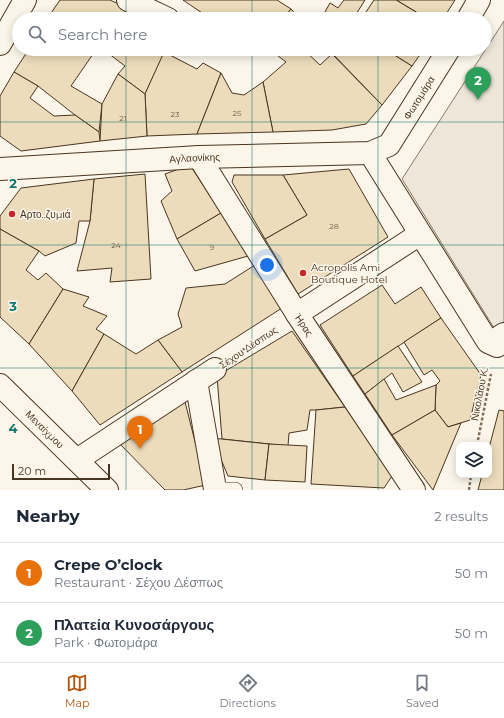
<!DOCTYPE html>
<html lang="en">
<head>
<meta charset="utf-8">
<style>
	:root { --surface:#fff; --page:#f6f6f7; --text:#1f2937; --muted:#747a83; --line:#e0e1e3; --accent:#b45309 }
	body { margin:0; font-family:Montserrat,sans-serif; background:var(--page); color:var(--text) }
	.controls { position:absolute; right:12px; bottom:12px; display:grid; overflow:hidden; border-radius:8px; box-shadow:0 2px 10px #0003 }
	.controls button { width:36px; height:36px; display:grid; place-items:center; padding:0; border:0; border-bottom:1px solid var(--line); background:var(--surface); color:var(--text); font:20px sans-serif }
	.scale { position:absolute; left:12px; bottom:10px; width:98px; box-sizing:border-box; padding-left:4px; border:2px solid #4a3520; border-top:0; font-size:11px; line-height:14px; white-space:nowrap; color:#4a3520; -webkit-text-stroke:3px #fbf6e9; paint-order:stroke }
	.you { position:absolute; left:267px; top:265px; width:14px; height:14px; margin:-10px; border:3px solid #fff; border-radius:50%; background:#1a73e8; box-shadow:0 0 0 6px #1a73e833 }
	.badge { display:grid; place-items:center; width:26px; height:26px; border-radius:50%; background:var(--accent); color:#fff; font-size:13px; font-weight:700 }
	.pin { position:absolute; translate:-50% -33px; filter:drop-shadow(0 1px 2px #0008) }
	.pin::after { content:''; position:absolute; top:21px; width:14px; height:12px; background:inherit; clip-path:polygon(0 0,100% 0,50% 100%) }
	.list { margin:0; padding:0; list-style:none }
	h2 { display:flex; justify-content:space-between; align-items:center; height:52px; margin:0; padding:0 16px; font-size:17px }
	h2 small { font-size:13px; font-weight:400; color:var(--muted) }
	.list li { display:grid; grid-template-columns:26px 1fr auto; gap:12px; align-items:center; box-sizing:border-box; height:60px; padding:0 16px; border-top:1px solid var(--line) }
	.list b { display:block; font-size:15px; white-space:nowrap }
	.list p { margin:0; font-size:13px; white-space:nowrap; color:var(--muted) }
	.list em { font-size:13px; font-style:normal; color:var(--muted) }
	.icon { flex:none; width:22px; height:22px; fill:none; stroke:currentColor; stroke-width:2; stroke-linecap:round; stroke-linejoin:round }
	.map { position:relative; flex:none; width:504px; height:490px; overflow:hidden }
	.search { position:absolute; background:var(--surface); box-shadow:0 2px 10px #0003; left:12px; right:12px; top:12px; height:44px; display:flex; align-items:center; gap:10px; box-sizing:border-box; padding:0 14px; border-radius:22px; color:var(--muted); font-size:15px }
	.sheet { height:172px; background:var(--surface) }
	nav { display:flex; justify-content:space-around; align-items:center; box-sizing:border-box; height:56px; border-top:1px solid var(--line); background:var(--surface); font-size:11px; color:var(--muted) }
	nav a { display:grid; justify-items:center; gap:2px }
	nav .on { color:var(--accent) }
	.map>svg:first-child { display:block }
	.green { fill:#ede6d9; stroke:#887966 }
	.building { fill:#ecdcbc; stroke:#4a3520 }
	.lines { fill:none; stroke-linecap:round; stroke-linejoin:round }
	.service-casing { stroke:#4a3520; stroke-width:16 }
	.pedestrian-casing { stroke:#4a3520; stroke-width:24 }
	.minor-casing { stroke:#4a3520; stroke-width:24 }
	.path { stroke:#7f6f5c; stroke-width:2.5; stroke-dasharray:3 2; stroke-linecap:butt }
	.service { stroke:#fbf6e9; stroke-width:15 }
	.pedestrian { stroke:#fbf6e9; stroke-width:22 }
	.minor { stroke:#fbf6e9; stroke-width:22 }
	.grid { fill:none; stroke:#0f766e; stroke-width:1; stroke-opacity:0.55 }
	.poi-dot { fill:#c62828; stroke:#fbf6e9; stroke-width:1.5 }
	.labels { text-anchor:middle; stroke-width:3; stroke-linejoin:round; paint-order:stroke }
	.number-label { font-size:8px; fill:#725f47 }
	.street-label { font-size:10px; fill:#4a3520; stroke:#fbf6e9 }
	.poi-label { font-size:10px; fill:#4a3520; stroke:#fbf6e9; text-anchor:start }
	.grid-label { font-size:13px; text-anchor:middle; font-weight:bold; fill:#0f766e; stroke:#fbf6e9; stroke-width:3; stroke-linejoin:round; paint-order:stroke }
</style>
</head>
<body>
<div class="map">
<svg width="504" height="490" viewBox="0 0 504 490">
	<rect width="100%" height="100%" fill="#fbf6e9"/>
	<!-- green -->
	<polygon class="green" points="504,21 504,322 494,328 402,179"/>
	<!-- building -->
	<g class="building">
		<polygon points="60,0 110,0 127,8 121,19 47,19"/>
		<polygon points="183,0 277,0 291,9 283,19 211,19"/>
		<polygon points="344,0 365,0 353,19 321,19 330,3 338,8"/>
		<polygon points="374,0 396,0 428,19 370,19 364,15"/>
		<polygon points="398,0 455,0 443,19 428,19 398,1"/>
		<polygon points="127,8 148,19 121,19"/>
		<polygon points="291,9 300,19 283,19"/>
		<polygon points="29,49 86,49 93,54 71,86 102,104 99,132 75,115 38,86 14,72"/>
		<polygon points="105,49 166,49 145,94 118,74 125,66 104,50"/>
		<polygon points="269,49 303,49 320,65 332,54 382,105 366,124 332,130 273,132 263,82 286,62"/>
		<polygon points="328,49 385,49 412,66 382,105"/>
		<polygon points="385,49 424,49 412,66"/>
		<polygon points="164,52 197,69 203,63 221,73 197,134 147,136 145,94"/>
		<polygon points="14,72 38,86 30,98 54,116 75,115 99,132 100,141 21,151 0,136 0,96"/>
		<polygon points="221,73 232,93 244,95 263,82 273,132 197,134"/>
		<polygon points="118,74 145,94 147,136 100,141 102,104"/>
		<polygon points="190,165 221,213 177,239 161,201 172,191 165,174"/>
		<polygon points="349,169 388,237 298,294 265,239 307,215 283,175"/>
		<polygon points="145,174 151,279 110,282 112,268 77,271 90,221 94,179"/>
		<polygon points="234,175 283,175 307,215 265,239 232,182"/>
		<polygon points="94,179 90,221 79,221 76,243 45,256 39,251 0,229 0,216 21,188"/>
		<polygon points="221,213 248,256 195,271 177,239"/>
		<polygon points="0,229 39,251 26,270 38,280 46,273 63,289 29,344 0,317"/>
		<polygon points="255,265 282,308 182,372 158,340 182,327 178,314 186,288 225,284"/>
		<polygon points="382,285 395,304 421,287 441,318 353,376 320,325"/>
		<polygon points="63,289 89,297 83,306 107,316 96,329 104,334 72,391 29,344"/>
		<polygon points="441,318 481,375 470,420 448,427 435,410 436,385 440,381 432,370 424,375 404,342"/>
		<polygon points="292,331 345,407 316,410 310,410 307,430 289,433 288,446 222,439 217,376"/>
		<polygon points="104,334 136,354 158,340 182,372 100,425 72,391"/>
		<polygon points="398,346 422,382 403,392 392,373 365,394 353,376"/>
		<polygon points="384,379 396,400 436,385 435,410 392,435 365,394"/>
		<polygon points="184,398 206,485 183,490 165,490 117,441"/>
		<polygon points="345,407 392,476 384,488 311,484 316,410"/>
		<polygon points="435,410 448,427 461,423 433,490 392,435"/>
		<polygon points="499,410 504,411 504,490 478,490 482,475 489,475 489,448"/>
		<polygon points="212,438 269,444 265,480 228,476"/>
		<polygon points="269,444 307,446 305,482 265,480"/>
	</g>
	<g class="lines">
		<!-- service casing -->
		<g class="service-casing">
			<polyline id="service" points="213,490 235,490"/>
		</g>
		<!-- pedestrian casing -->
		<g class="pedestrian-casing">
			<g id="pedestrian">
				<polyline points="370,153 488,342 497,346 498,338 504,334"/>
				<polyline points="297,314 420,234"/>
				<polyline points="196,381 215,489"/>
				<polyline points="77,460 215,369"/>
			</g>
		</g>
		<!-- minor casing -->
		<g class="minor-casing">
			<g id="minor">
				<polyline points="128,0 168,19"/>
				<polyline points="468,19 479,0"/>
				<polyline points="0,44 25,0"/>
				<path id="s1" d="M199 157 297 314 414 490"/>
				<path id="s2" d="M0 169 199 157 370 153 389 145 449 49"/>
				<path id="s3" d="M0 385 107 490"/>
			</g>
		</g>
		<!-- path -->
		<g class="path">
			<polyline points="238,353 274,329"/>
			<polyline points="477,445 491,374"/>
			<polyline points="469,490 471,475"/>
		</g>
		<!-- service -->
		<use href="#service" class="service"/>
		<!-- pedestrian -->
		<use href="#pedestrian" class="pedestrian"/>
		<!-- minor -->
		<use href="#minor" class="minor"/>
	</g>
	<!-- grid -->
	<path class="grid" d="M126 0V19M252 0V19M378 0V19M126 49V490M252 49V490M378 49V490M0 122H504M0 245H504M0 368H504"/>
	<!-- markers -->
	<g class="poi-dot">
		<circle cx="12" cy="214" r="4"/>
		<circle cx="303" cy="273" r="4"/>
	</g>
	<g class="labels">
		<!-- number labels -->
		<g class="number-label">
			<text x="237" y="116">25</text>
			<text x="175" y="117">23</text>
			<text x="123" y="121">21</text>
			<text x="334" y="229">28</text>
			<text x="116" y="248">24</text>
			<text x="212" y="250">9</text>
		</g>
		<!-- street labels -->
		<g class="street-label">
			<text dy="4" stroke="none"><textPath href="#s2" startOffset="447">Φωτομάρα</textPath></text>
			<text dy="4" stroke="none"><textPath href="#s2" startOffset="195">Αγλαονίκης</textPath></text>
			<text dy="4" stroke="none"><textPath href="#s1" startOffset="198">Ήρας</textPath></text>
			<text transform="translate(248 347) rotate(-34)" y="4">Σέχου Δέσπως</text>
			<text transform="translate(479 394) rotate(-79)" y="4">Νικολάου K.</text>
			<text dy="4" stroke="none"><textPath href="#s3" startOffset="63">Μεναίχμου</textPath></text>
		</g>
		<!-- poi labels -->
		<g class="poi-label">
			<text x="20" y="218">Αρτο..ζυμιά</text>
			<text x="311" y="271">Acropolis Ami<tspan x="311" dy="12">Boutique Hotel</tspan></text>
		</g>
	</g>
	<g class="grid-label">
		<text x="13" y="188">2</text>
		<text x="13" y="311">3</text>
		<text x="13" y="433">4</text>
	</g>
</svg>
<div class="controls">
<button><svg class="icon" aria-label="layers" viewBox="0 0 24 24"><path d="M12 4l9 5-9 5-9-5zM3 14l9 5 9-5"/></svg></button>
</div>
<div class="scale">20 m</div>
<div class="you"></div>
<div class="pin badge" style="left:140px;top:449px;background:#e8710a">1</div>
<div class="pin badge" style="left:478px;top:100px;background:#2e9e5b">2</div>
<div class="search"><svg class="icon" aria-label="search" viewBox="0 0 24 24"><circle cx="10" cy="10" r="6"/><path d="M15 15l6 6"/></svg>Search here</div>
</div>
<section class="sheet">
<h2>Nearby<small>2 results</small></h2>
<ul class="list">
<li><span class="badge" style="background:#e8710a">1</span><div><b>Crepe O’clock</b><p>Restaurant · Σέχου Δέσπως</p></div><em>50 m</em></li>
<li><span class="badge" style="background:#2e9e5b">2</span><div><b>Πλατεία Κυνοσάργους</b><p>Park · Φωτομάρα</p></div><em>50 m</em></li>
</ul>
</section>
<nav>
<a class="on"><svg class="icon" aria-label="map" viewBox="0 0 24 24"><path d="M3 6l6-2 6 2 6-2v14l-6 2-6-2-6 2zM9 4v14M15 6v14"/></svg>Map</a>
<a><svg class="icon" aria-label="directions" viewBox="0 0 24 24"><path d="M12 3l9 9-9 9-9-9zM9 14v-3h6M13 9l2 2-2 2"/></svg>Directions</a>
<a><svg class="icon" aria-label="saved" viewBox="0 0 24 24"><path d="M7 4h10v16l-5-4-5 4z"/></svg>Saved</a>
</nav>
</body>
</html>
